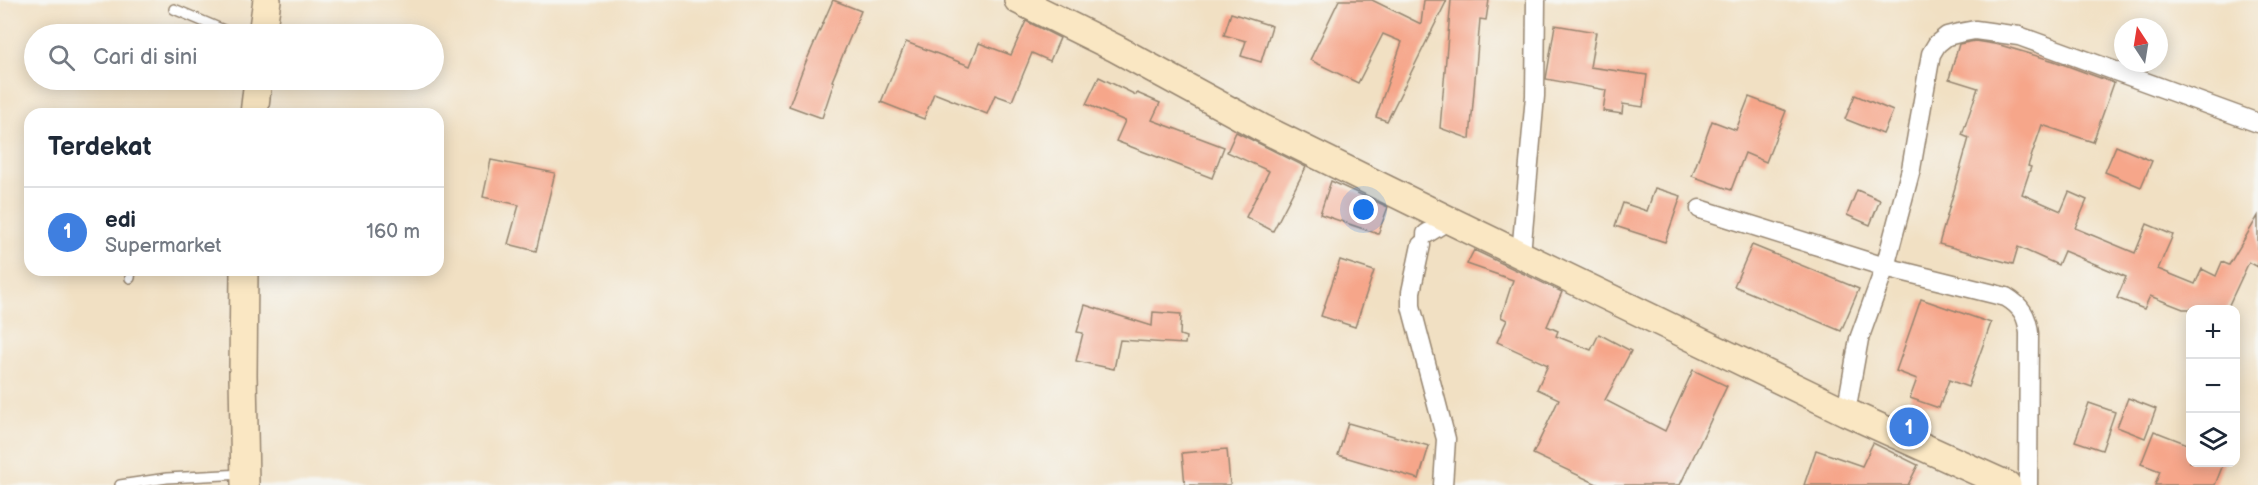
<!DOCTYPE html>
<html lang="id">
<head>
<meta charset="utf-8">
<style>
	:root { --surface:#fff; --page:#f6f6f7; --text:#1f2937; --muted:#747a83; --line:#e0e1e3; --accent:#2563eb }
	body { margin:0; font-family:"Balsamiq Sans",sans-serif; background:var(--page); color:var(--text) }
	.controls { position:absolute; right:18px; bottom:18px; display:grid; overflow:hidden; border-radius:12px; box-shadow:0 3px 15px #0003 }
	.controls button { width:54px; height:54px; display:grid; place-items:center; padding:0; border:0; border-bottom:2px solid var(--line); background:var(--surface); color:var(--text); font:30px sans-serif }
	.compass { position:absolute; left:2114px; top:18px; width:54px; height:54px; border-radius:50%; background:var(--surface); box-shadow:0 3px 15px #0003; rotate:348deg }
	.you { position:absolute; left:1364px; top:210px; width:21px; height:21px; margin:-15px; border:4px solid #fff; border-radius:50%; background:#1a73e8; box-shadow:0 0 0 9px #1a73e833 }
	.badge { display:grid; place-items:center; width:39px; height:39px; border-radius:50%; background:var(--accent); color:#fff; font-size:20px; font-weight:700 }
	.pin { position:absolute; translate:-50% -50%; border:3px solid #fff; box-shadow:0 2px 6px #0006 }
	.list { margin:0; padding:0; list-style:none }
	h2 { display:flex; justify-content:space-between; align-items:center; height:78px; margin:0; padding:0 24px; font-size:26px }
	h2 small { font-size:20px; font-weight:400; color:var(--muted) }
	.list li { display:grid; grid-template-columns:39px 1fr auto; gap:18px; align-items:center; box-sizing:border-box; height:90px; padding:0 24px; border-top:2px solid var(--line) }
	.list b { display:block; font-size:22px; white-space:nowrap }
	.list p { margin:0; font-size:20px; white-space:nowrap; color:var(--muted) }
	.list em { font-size:20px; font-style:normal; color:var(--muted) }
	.icon { flex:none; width:33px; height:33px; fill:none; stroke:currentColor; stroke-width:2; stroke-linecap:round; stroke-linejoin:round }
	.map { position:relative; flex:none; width:2258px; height:485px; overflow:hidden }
	.search { position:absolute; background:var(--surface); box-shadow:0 3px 15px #0003; left:24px; top:24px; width:420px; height:66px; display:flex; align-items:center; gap:15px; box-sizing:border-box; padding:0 21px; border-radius:33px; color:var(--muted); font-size:22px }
	.panel { position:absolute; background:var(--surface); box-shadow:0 3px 15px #0003; left:24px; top:108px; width:420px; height:168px; border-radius:18px }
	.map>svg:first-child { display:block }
	.building { fill:#f6a68a }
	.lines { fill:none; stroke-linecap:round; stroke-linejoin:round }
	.lane-casing { stroke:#968570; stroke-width:12 }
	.street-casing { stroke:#968570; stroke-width:21 }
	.secondary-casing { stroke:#968570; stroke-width:30 }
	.lane { stroke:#fff; stroke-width:9 }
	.street { stroke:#fff; stroke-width:18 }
	.secondary { stroke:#fae7c3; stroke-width:27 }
</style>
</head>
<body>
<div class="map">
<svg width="2258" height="485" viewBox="0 0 2258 485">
	<rect width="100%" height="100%" fill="#f6f6f2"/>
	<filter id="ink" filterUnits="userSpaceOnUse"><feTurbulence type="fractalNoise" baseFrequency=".0167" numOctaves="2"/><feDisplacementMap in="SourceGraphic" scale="12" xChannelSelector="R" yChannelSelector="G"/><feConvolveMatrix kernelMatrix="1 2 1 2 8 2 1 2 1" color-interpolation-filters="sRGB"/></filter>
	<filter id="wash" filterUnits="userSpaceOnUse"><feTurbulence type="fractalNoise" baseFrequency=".008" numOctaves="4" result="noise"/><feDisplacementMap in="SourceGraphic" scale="24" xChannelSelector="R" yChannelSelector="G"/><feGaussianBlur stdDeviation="1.35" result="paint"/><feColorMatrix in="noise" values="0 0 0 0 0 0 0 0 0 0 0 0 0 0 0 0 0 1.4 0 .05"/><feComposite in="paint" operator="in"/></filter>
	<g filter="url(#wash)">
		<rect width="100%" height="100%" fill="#f1e0c3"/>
		<g id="blocks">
			<!-- building -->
			<g class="building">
				<polygon points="833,0 861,11 832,81 834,82 822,118 789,106 802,71"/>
				<polygon points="1339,0 1372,0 1421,24 1424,0 1447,0 1387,121 1376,117 1402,42 1383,34 1358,83 1310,60"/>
				<polygon points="1451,0 1489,0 1486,20 1480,19 1470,139 1440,128"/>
				<polygon points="1231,13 1272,26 1261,62 1241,56 1246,41 1224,35"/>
				<polygon points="1026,21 1060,38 1050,61 1032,53 1012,101 995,95 987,114 934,93 924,119 881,102 906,42 970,66 979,43 1011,55"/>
				<polygon points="1555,25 1596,32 1590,67 1647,75 1643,107 1623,104 1622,114 1603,111 1606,90 1546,79"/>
				<polygon points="1975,41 2000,45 2054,61 2114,83 2093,142 2042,125 2028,166 2031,167 2022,194 2061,211 2069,192 2087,200 2075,228 2135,253 2147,224 2173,235 2158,269 2195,284 2202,269 2216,276 2222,262 2229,265 2258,216 2258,267 2249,262 2227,309 2183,309 2150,296 2144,309 2117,298 2126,277 2064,251 2058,265 2018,247 2013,264 1939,244 1969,138 1962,135 1978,88 1949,79 1959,44"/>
				<polygon points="1099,77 1136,95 1137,93 1160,103 1152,120 1224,147 1212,178 1116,141 1125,121 1086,104"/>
				<polygon points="1855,95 1893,111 1883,134 1845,119"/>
				<polygon points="1749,97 1786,111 1766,162 1745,153 1731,190 1692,176 1712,121 1736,130"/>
				<polygon points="1236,132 1306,167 1273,231 1246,217 1269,171 1227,152"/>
				<polygon points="2116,146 2152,161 2141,187 2105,172"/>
				<polygon points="491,160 555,173 536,251 508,244 519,205 483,197"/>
				<polygon points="1331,181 1388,207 1378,234 1320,214"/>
				<polygon points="1655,188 1681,196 1665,242 1615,226 1623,203 1647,211"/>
				<polygon points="1857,190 1880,200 1870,225 1847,215"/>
				<polygon points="1752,245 1859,289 1841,331 1734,286"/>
				<polygon points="1474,250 1562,292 1547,326 1558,331 1556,336 1591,350 1599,334 1631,351 1605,400 1665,431 1693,370 1727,386 1680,485 1599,485 1533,454 1559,399 1537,389 1548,365 1497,342 1507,320 1501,317 1513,280 1467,264"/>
				<polygon points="1340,260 1374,271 1355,327 1321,316"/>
				<polygon points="1921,299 1991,323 1968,387 1949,380 1939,408 1910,398 1917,379 1896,371"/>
				<polygon points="1085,305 1152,326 1153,312 1181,314 1180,335 1186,337 1185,344 1120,340 1114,369 1076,361 1083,333 1077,332"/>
				<polygon points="2128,398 2156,409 2145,438 2117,427"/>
				<polygon points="2089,403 2115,412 2102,450 2075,441"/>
				<polygon points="1348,423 1429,446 1419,479 1338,455"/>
				<polygon points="2154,431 2190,445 2190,462 2224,462 2215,485 2155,485 2160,471 2141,464"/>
				<polygon points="1873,443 1918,465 1908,485 1804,485 1816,450 1862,466"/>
				<polygon points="1227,449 1230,485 1185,485 1182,453"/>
			</g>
		</g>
	</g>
	<g filter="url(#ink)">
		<use href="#blocks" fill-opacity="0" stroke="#968570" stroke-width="1.5"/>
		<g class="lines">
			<!-- lane casing -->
			<g class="lane-casing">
				<g id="lane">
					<polyline points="174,9 233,34"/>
					<polyline points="130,278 131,270"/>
					<polyline points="120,485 167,478 243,474"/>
				</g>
			</g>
			<!-- street casing -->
			<g class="street-casing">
				<g id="street">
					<path d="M1700 209 1885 267 2006 297C2021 306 2027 315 2029 333L2028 485"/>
					<polyline points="1426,234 1449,220"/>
					<polyline points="1421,245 1411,292 1411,306 1446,439 1443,485"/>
					<polyline points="1521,254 1535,96 1536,0"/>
					<polyline points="1846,412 1859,339 1885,267 1911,169 1931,54 1937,44 1947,36 1959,33 1975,30 2019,36 2258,123"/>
				</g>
			</g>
			<!-- secondary casing -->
			<g class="secondary-casing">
				<g id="secondary">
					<polyline points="1018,0 1115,48 1262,128 1449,220 1846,412 2007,485"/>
					<polyline points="262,34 267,0"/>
					<polyline points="254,114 258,80"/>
					<polyline points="244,270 243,375 245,485"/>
				</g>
			</g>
			<!-- lane -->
			<use href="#lane" class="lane"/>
			<!-- street -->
			<use href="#street" class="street"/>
			<!-- secondary -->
			<use href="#secondary" class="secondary"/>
		</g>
	</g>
</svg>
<div class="controls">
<button>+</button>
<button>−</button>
<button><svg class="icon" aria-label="layers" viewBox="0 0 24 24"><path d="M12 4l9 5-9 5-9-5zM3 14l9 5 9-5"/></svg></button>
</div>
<svg class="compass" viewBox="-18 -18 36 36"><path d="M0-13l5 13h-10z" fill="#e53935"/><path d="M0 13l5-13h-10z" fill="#747a83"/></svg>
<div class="you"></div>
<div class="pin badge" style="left:1909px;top:427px;background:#3f7fe0">1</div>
<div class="search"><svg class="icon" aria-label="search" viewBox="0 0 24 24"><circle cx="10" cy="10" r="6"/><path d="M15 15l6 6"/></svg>Cari di sini</div>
<section class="panel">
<h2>Terdekat<small></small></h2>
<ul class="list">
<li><span class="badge" style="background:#3f7fe0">1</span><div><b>edi</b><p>Supermarket</p></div><em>160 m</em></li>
</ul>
</section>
</div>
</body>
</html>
